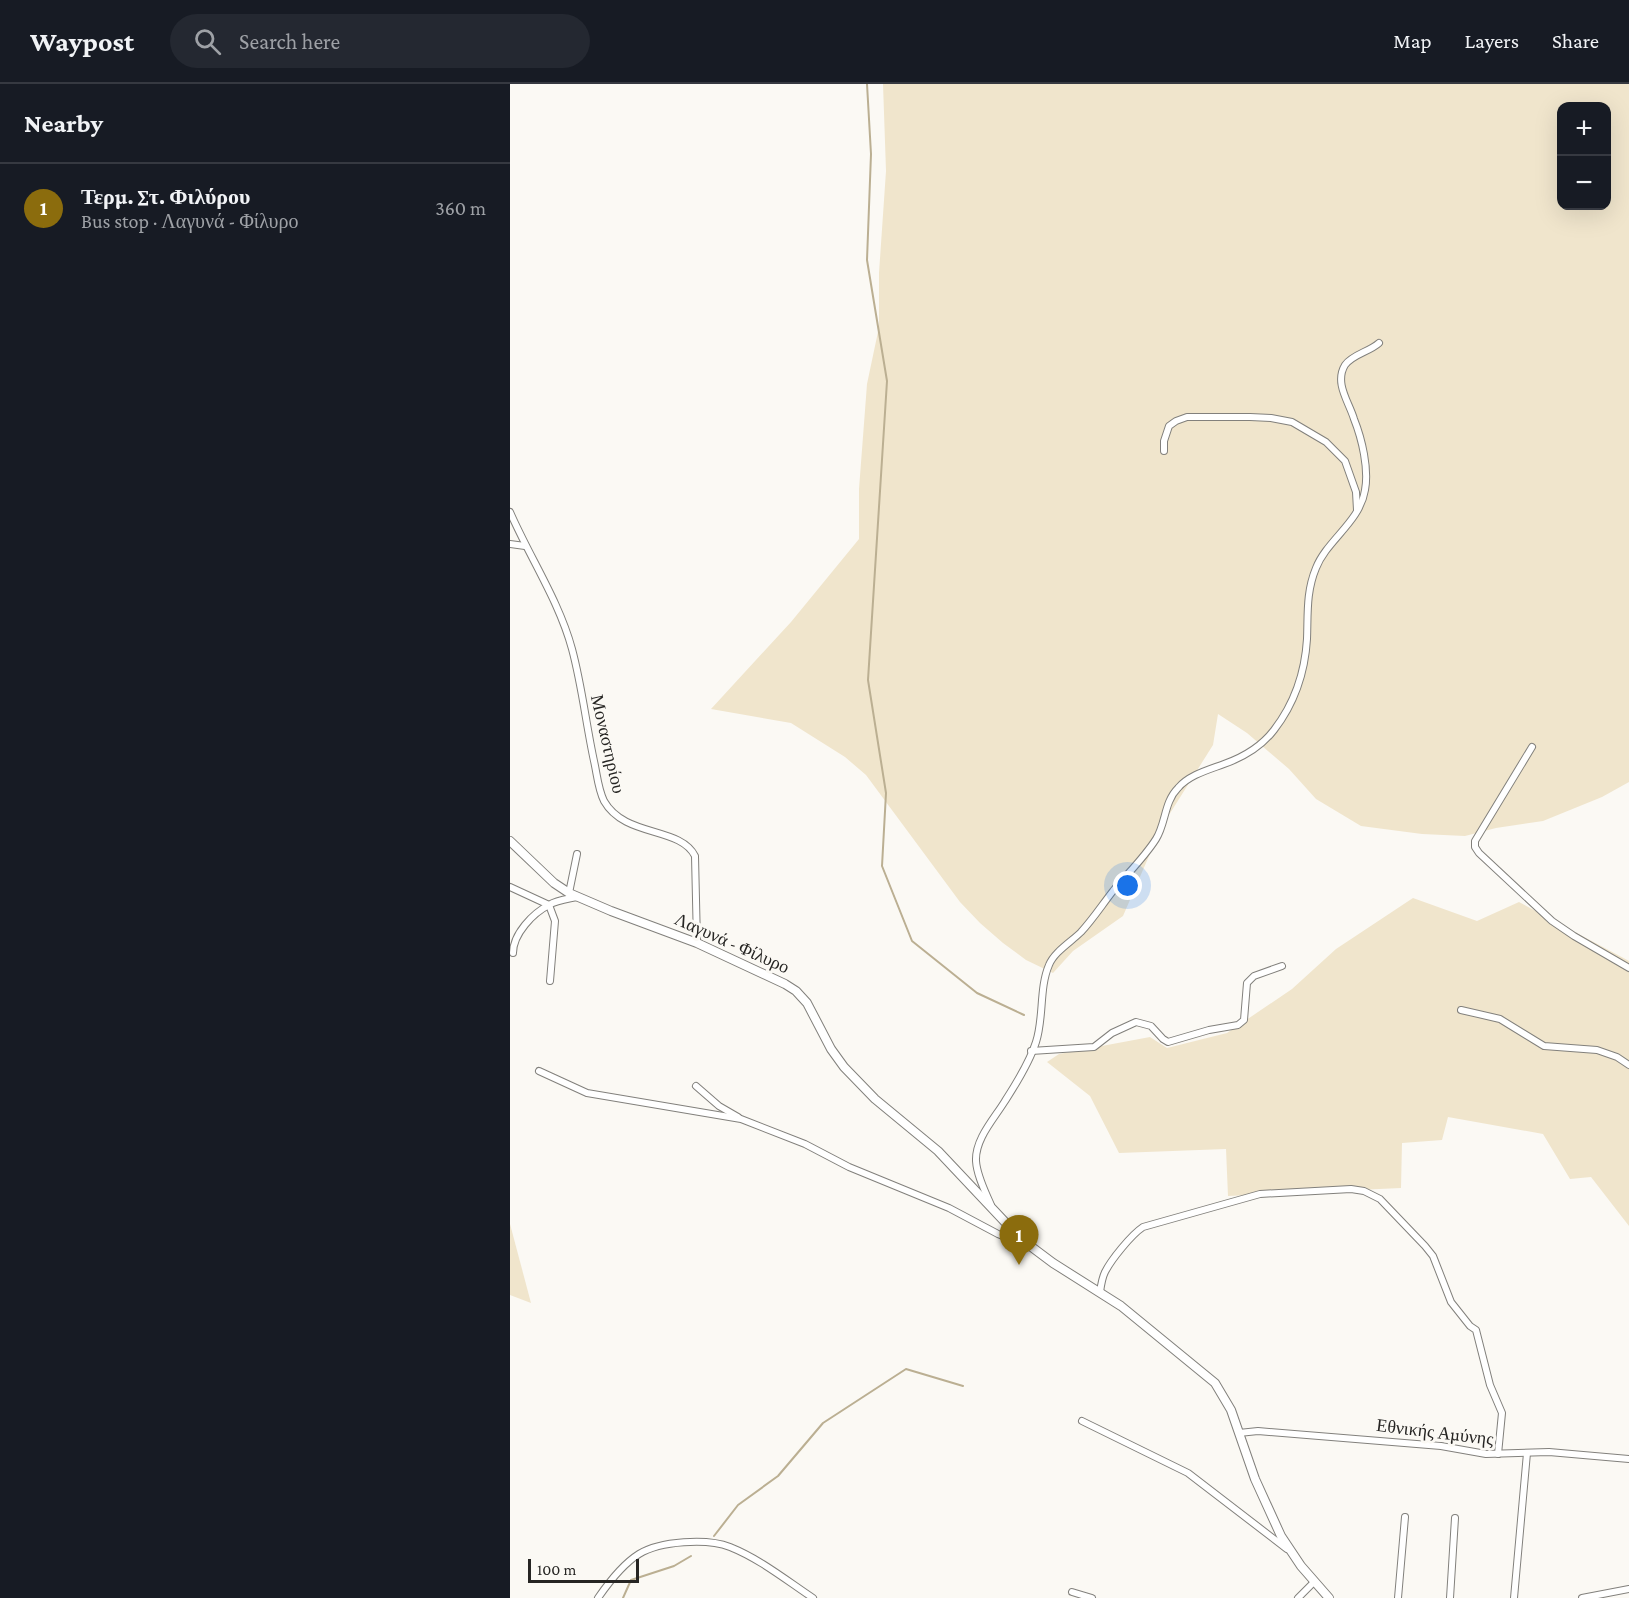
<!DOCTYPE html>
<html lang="en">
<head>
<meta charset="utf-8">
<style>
	:root { --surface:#171b24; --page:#242831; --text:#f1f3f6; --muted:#9ea1a6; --line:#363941; --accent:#8b6c0d }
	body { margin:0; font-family:"Crimson Pro",serif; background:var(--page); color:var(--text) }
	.controls { position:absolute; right:18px; top:18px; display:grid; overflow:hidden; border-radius:12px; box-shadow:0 6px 24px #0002 }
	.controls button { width:54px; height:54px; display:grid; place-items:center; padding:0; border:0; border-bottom:2px solid var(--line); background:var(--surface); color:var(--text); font:30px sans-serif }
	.scale { position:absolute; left:18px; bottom:15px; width:111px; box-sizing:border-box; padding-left:6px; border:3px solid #262523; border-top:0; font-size:16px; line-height:21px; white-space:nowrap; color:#262523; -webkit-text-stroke:4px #fbf9f4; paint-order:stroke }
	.you { position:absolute; left:618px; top:802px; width:21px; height:21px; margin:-15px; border:4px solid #fff; border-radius:50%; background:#1a73e8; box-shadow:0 0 0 9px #1a73e833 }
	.badge { display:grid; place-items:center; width:39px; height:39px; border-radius:50%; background:var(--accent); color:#fff; font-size:20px; font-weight:700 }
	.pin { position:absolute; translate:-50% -50px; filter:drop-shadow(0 2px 3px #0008) }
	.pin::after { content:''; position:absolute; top:32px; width:21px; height:18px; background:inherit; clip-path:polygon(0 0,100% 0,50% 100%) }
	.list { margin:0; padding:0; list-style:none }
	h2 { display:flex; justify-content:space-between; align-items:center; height:78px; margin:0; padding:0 24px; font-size:26px }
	h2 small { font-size:20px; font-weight:400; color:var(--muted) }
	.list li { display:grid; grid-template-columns:39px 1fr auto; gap:18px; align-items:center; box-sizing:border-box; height:90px; padding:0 24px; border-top:2px solid var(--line) }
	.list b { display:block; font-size:22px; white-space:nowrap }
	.list p { margin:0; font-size:20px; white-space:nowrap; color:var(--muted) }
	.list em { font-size:20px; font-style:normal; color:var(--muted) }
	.icon { flex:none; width:33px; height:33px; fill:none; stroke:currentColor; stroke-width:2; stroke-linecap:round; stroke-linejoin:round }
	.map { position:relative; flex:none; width:1119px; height:1514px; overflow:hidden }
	header { display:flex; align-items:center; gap:36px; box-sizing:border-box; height:84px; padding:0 30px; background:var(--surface); border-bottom:2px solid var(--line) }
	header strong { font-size:28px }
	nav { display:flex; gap:33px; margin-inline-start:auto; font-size:21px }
	.search { width:420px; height:54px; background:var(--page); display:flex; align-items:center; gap:15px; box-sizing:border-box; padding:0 21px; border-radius:33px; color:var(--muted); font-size:22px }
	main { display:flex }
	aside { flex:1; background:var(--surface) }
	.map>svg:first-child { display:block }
	.green { fill:#f0e5cc; fill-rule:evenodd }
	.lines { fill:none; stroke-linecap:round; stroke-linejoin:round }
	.stream { stroke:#bbaf92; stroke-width:2 }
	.street-casing { stroke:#82807c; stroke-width:8 }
	.secondary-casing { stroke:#82807c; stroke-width:10 }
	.street { stroke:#fff; stroke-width:6 }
	.secondary { stroke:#fff; stroke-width:8 }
	.labels { text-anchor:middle; stroke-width:6; stroke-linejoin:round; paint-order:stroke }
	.street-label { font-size:18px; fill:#262523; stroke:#fbf9f4 }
</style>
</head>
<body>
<header>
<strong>Waypost</strong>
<div class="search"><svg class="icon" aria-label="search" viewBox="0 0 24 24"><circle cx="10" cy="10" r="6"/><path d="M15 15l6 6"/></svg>Search here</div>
<nav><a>Map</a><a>Layers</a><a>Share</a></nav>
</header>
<main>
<aside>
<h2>Nearby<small></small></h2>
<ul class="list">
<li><span class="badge">1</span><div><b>Τερμ. Στ. Φιλύρου</b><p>Bus stop · Λαγυνά - Φίλυρο</p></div><em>360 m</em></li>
</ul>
</aside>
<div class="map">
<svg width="1119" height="1514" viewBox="0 0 1119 1514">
	<rect width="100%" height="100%" fill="#fbf9f4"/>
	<!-- green -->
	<g class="green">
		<path d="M373 0H1119V698L1092 713 1033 737 986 744 955 752 912 750 851 742 806 715 779 685 737 649 708 630 703 661 652 742 613 832 563 867 543 889 516 876 493 859 470 839 450 818 356 691 335 673 281 639 201 625 281 538 349 455V405L357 300 369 243V189L376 87ZM1052 22H1096V122H1052Z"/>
		<polygon points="903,814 967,837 1009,818 1119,877 1119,1142 1081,1093 1060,1095 1033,1050 938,1033 932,1056 892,1059 891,1104 718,1112 716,1065 609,1069 580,1012 537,978 549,970 640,953 657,964 717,949 782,905 826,865"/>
		<polygon points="0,1140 21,1219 0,1211"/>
	</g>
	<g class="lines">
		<!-- stream -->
		<g class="stream">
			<polyline points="357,0 361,70 357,176 377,297 358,596 376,709 372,782 402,857 467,909 514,931"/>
			<polyline points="204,1452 228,1421 268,1392 313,1339 396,1285 453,1302"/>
			<polyline points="113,1514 121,1496 164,1482 181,1472"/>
		</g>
		<!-- street casing -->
		<g class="street-casing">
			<g id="street">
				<polyline points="654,367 654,357 659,342 666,337 677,333 740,333 761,334 782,338 816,358 835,377 846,408 847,426"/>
				<path d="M0 428C20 474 49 517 62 565 72 602 76 640 84 677 87 690 88 705 94 717 115 754 170 742 185 772L187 859"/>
				<polyline points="0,460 15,462"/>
				<polyline points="1022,663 965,757 965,763 969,769 1042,837 1064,852 1119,884"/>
				<polyline points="0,803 39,821 45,837 40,897"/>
				<polyline points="59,809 67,770"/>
				<path d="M3 869C3 850 23 829 39 821 47 816 58 815 67 813"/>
				<polyline points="951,926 990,935 1034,962 1087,966 1107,973 1119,981"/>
				<polyline points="521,967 584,963 602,949 626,938 641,942 653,955 658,958 699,946 728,941 734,936 737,899 744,892 772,882"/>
				<polyline points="29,987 77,1009 231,1035 295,1060 339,1083 439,1124 488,1150 514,1161"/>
				<polyline points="186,1002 209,1022 228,1033"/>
				<path d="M481 1121C475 1107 467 1092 466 1077 465 1055 484 1035 495 1017 506 1000 520 977 526 958 534 934 529 904 539 881 544 868 561 858 571 848 583 835 592 821 603 807 617 790 634 774 646 755 656 739 654 718 668 704 679 691 698 686 714 680 734 673 751 663 764 646 784 620 795 588 797 555 798 530 796 508 806 484 817 456 850 438 855 406 859 385 852 355 844 335 839 318 824 299 835 281 843 270 859 268 869 259"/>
				<path d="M590 1208C591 1201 592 1194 595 1188 601 1176 621 1151 633 1143L750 1110 841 1105 854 1107 870 1115 915 1162 923 1172 941 1218 960 1242 966 1246 980 1301 992 1329 988 1370"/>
				<polyline points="572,1337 678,1389 777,1465"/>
				<polyline points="729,1349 748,1347 931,1362 976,1370 1039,1368 1119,1375"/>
				<polyline points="562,1508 582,1514"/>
				<path d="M88 1514C99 1498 113 1480 129 1470 150 1457 197 1454 220 1463 250 1475 276 1496 303 1514"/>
				<polyline points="788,1514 804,1498"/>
				<polyline points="888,1514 895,1433"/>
				<polyline points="940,1514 945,1434"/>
				<polyline points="1004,1514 1017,1369"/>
				<polyline points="1072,1514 1119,1505"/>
			</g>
		</g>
		<!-- secondary casing -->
		<g class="secondary-casing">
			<polyline id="secondary" points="0,757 44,799 59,809 101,827 187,859 275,900 286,907 297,919 321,965 334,983 365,1015 428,1067 511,1155 543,1179 611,1222 705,1299 721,1326 745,1395 771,1452 791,1482 819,1514"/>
		</g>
		<!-- street -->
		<use href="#street" class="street"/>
		<!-- secondary -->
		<use href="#secondary" class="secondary"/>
	</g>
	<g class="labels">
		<!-- street labels -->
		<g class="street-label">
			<text transform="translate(98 660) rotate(77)" y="6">Μοναστηρίου</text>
			<text transform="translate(222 859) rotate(24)" y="6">Λαγυνά - Φίλυρο</text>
			<text transform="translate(925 1348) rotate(7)" y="6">Εθνικής Αμύνης</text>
		</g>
	</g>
</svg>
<div class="controls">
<button>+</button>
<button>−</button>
</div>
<div class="scale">100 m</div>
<div class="you"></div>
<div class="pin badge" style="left:509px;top:1181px">1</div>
</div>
</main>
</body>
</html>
